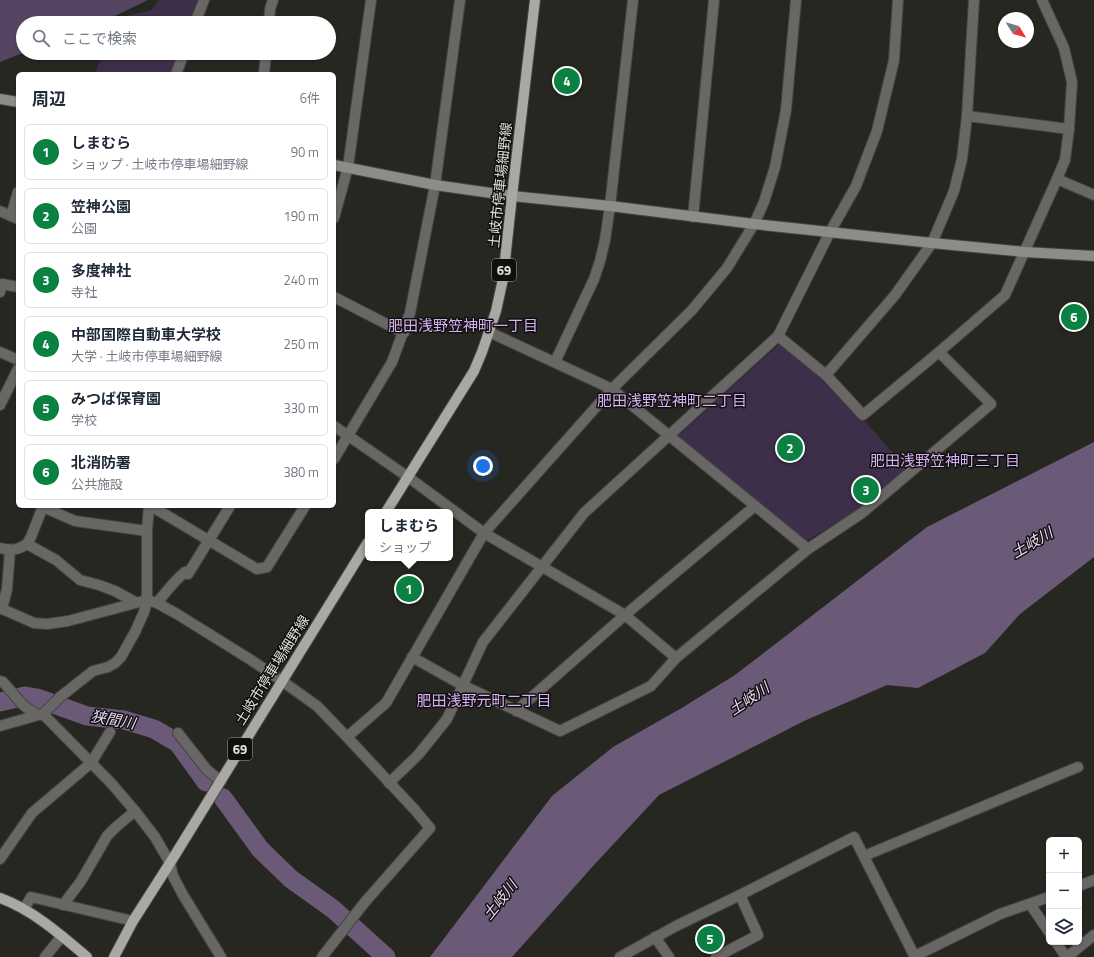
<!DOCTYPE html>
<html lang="ja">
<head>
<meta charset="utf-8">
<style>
	:root { --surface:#fff; --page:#f6f6f7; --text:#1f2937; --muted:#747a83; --line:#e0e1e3; --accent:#0b8043 }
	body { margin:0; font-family:"Titillium Web","Noto Sans JP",sans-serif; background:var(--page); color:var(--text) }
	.controls { position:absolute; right:12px; bottom:12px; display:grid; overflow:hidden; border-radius:6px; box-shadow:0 1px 3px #0004 }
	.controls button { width:36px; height:36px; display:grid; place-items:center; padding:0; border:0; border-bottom:1px solid var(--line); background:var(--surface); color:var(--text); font:20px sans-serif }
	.compass { position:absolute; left:998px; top:12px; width:36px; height:36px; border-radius:50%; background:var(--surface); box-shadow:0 1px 3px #0004; rotate:127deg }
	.you { position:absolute; left:483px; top:466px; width:14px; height:14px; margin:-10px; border:3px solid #fff; border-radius:50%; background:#1a73e8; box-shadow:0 0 0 6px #1a73e833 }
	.badge { display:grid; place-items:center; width:26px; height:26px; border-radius:50%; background:var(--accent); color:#fff; font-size:13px; font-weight:700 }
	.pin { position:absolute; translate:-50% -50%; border:2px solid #fff; box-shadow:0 1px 4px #0006 }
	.popup { position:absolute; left:365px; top:509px; width:88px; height:52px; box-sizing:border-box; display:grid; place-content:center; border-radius:6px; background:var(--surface); filter:drop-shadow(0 1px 3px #0005); font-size:13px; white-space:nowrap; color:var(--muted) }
	.popup b { font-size:15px; color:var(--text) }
	.popup::after { content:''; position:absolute; left:50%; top:100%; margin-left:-8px; border:8px solid transparent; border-top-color:var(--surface) }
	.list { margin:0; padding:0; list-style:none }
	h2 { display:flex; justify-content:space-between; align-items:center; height:52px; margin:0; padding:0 16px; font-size:17px }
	h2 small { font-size:13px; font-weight:400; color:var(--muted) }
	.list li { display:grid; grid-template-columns:26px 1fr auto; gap:12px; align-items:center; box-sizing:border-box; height:56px; margin:0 8px 8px; padding:0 8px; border:1px solid var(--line); border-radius:6px }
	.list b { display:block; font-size:15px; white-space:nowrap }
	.list p { margin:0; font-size:13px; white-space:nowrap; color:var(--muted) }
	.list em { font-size:13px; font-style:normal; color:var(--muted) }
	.icon { flex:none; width:22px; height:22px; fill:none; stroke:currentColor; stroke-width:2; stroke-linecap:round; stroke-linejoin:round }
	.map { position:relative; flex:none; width:1094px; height:957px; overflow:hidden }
	.search { position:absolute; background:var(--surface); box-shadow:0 1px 3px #0004; left:16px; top:16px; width:320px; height:44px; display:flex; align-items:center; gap:10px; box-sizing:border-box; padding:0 14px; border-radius:22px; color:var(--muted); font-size:15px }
	.panel { position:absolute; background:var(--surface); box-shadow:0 1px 3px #0004; left:16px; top:72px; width:320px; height:436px; border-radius:6px }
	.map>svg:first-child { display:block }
	.green { fill:#3d2e49 }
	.forest { fill:#554562 }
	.water { fill:#6a5a78 }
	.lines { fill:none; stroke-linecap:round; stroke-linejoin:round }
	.river { stroke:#6a5a78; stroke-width:19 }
	.street-casing { stroke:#444440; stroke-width:12 }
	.secondary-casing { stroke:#444440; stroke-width:12 }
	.primary-casing { stroke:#444440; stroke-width:12 }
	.street { stroke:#686765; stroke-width:10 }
	.secondary { stroke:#8c8c88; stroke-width:10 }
	.primary { stroke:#a9a8a4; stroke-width:10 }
	.labels { text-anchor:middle; stroke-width:3; stroke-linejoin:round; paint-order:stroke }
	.shield { fill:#100f0e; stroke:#a1a19e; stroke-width:1 }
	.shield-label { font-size:13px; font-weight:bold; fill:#dfdfdc }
	.street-label { font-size:14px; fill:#dfdfdc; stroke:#100f0e }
	.neighbourhood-label { font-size:15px; fill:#d6b2f5; stroke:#100f0e }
	.water-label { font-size:15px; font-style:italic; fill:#ead8f9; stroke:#100f0e }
</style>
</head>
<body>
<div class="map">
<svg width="1094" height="957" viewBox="0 0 1094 957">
	<rect width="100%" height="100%" fill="#272722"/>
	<!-- green -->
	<g class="green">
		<polygon points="158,0 199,0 190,23 115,23 117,18 152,10"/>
		<polygon points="103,53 179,53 171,74 95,74"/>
		<polygon points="784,340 837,389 898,459 906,471 859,510 804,542 678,436"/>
	</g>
	<!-- forest -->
	<polygon class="forest" points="0,0 148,0 100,23 23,23 23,53 0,62"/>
	<!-- water -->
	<polygon class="water" points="1094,442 1094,557 1020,614 985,653 918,688 887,685 804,721 659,795 594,865 512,957 430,957 552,796 613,747 680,709 735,675 927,527"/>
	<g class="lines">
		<!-- river -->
		<g class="river">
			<polyline points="0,702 25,696 37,698 87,716 124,720 154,729 178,743 206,782"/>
			<polyline points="223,798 260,849 291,879 333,909 386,957"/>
		</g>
		<!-- street casing -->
		<g class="street-casing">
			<g id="street">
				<polyline points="195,23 204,0"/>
				<polyline points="269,23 270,9 273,0"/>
				<polyline points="176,74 184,53"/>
				<polyline points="264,74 266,53"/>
				<polyline points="967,116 1069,129"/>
				<polyline points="1057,179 1094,195"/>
				<polyline points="0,211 18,219"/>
				<polyline points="11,216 18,192"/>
				<polyline points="693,217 714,0"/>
				<polyline points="334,218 348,167 371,0"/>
				<polyline points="0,292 2,284 18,287"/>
				<polyline points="334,297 404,333"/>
				<polyline points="489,332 612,389 808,549"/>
				<polyline points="778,336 826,375 863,415 939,352 1005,295 1057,179 1065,160 1069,129 1072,82 1064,48 1042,0"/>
				<polyline points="0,352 18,360"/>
				<polyline points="555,362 594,279 600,261 605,240 610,206 633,0"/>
				<polyline points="826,375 895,295 932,243 954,191 962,159 967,116 974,0"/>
				<polyline points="0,405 18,369"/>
				<polyline points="334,426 408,477 484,533 625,615 676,658"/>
				<polyline points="334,459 392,362 410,313 435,185 460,0"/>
				<polyline points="149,506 147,531 147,600 144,612 135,632 121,657 115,663 108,667 93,671 60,697 43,714 111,783 135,811 155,837 170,863 173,876 183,895 221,957"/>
				<polyline points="151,506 257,569 267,567 305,506"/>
				<polyline points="43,507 75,521 147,531"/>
				<polyline points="27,544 31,537 43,506"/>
				<path d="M0 548C11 551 18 550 27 544L56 560 80 580 99 585 115 591 135 602"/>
				<path d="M157 603C166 592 174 581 185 572L188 574 230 506"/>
				<polyline points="0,608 34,623 47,624 68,621 147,600 157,603 177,614 251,660 282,681 317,706 347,737 415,810 430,828 365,902 322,957"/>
				<polyline points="2,609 7,589 10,550"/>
				<polyline points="412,657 462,685 560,731 651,686 676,658 808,549 862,513 991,404 939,352"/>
				<polyline points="0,681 3,682 22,704 27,708 38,715"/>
				<polyline points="516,711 625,615 755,506"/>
				<polyline points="0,726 42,714"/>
				<polyline points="178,733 207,770 221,781"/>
				<polyline points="347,737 386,703 484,533 612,389 692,310 727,268 754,224 764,202 775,167 786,110 796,0"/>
				<polyline points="389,783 418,755 447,719 483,642 584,513 778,336 830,232 856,186 877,131 894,60 898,0"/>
				<polyline points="864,856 1078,767"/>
				<polyline points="0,859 32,813 91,763 110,732"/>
				<polyline points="1079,886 1094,880"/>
				<polyline points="1030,904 1049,932"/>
				<polyline points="63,905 81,881 107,836 116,827 135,811"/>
				<polyline points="24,909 31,897 133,921"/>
				<polyline points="655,937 669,957"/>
				<polyline points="1056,942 1066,957"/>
				<polyline points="915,956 1000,914 1049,897"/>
				<polyline points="45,957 62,936"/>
				<polyline points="620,957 676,926 740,895 854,837 915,957"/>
				<polyline points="716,957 758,935 740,895"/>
				<polyline points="1067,957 1094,935"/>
			</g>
		</g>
		<!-- secondary casing -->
		<g class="secondary-casing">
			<g id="secondary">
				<polyline points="0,99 18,102"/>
				<polyline points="334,165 435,185 512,196 610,206 754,224 932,243 1025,252 1094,256"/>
			</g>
		</g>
		<!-- primary casing -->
		<g class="primary-casing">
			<g id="primary">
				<polyline points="386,512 474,371 482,352 496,311 503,279 512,196 535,0"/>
				<path d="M0 898C33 910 61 935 87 957"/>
				<polyline points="114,957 133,921 170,863 368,542"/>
			</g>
		</g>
		<!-- street -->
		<use href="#street" class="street"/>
		<!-- secondary -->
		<use href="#secondary" class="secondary"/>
		<!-- primary -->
		<use href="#primary" class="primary"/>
	</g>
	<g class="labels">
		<!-- shield labels -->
		<g class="shield">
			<rect x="492" y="259" width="24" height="22" rx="3"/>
			<rect x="228" y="738" width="24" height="22" rx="3"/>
		</g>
		<g class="shield-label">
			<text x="504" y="275">69</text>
			<text x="240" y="754">69</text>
		</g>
		<!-- street labels -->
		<g class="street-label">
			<text transform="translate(500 185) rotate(-84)" y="5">土岐市停車場細野線</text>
			<text transform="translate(272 670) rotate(-58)" y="5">土岐市停車場細野線</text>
		</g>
		<!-- neighbourhood labels -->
		<g class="neighbourhood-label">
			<text x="463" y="331">肥田浅野笠神町一丁目</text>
			<text x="672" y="406">肥田浅野笠神町二丁目</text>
			<text x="945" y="466">肥田浅野笠神町三丁目</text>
			<text x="484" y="706">肥田浅野元町二丁目</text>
		</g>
		<!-- water labels -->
		<g class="water-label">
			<text transform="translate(1032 543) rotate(-30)" y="5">土岐川</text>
			<text transform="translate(749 699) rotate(-34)" y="5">土岐川</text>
			<text transform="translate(113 720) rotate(10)" y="5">狭間川</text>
			<text transform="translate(500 900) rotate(-51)" y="5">土岐川</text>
		</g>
	</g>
</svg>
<div class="controls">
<button>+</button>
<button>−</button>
<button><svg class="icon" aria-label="layers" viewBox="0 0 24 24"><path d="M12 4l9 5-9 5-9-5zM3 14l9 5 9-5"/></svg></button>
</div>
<svg class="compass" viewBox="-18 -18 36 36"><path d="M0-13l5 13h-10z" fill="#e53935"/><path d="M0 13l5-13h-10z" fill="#747a83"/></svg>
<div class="you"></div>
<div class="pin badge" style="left:409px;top:589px">1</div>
<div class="popup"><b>しまむら</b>ショップ</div>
<div class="pin badge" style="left:790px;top:448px">2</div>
<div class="pin badge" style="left:866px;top:490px">3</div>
<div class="pin badge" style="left:567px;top:81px">4</div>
<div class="pin badge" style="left:710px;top:939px">5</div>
<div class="pin badge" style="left:1074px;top:317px">6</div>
<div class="search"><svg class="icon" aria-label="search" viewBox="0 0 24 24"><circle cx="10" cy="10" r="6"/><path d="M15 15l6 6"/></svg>ここで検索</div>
<section class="panel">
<h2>周辺<small>6件</small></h2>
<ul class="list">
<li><span class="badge">1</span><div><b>しまむら</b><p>ショップ · 土岐市停車場細野線</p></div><em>90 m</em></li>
<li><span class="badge">2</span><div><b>笠神公園</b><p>公園</p></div><em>190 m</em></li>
<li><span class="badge">3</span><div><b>多度神社</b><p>寺社</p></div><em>240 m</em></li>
<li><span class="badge">4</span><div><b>中部国際自動車大学校</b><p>大学 · 土岐市停車場細野線</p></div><em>250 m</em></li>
<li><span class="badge">5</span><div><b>みつば保育園</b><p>学校</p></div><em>330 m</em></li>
<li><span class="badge">6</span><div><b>北消防署</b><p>公共施設</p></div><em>380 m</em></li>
</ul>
</section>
</div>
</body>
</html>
